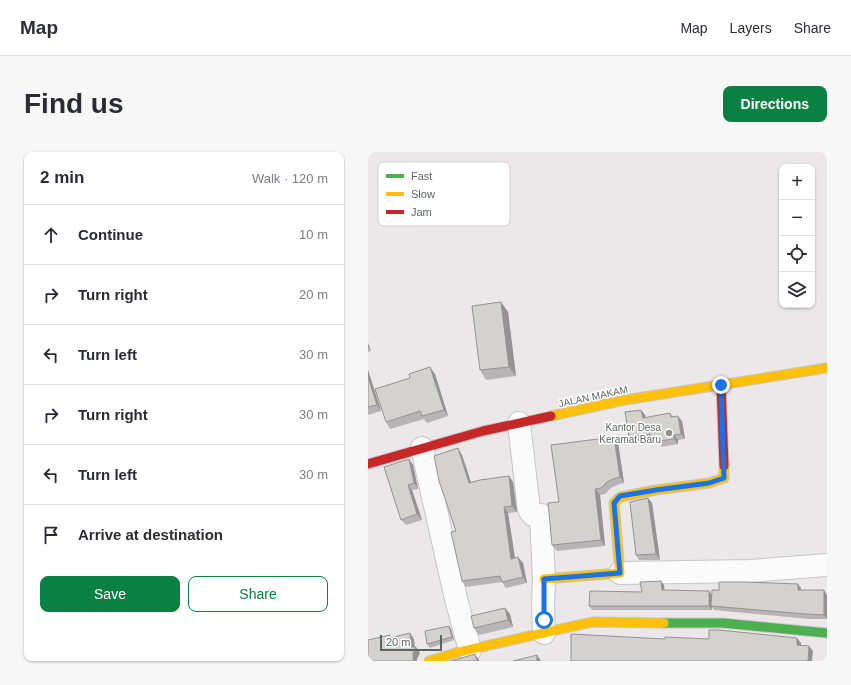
<!DOCTYPE html>
<html lang="en">
<head>
<meta charset="utf-8">
<style>
	:root { --surface:#fff; --page:#f7f7f7; --text:#2b2b33; --muted:#7c7c81; --line:#e1e1e2; --accent:#0b8043 }
	body { margin:0; font-family:Arial,sans-serif; background:var(--page); color:var(--text) }
	.controls { position:absolute; right:12px; top:12px; display:grid; overflow:hidden; border-radius:8px; box-shadow:0 1px 3px #0004 }
	.controls button { width:36px; height:36px; display:grid; place-items:center; padding:0; border:0; border-bottom:1px solid var(--line); background:var(--surface); color:var(--text); font:20px sans-serif }
	.scale { position:absolute; left:12px; bottom:10px; width:62px; box-sizing:border-box; padding-left:4px; border:2px solid #5d6560; border-top:0; font-size:11px; line-height:14px; white-space:nowrap; color:#5d6560; -webkit-text-stroke:3px #fff; paint-order:stroke }
	.stop { position:absolute; width:12px; height:12px; margin:-9px; border:3px solid #1a73e8; border-radius:50%; background:#fff }
	.stop.end { background:#1a73e8; border-color:#fff; box-shadow:0 1px 4px #0008 }
	.list { margin:0; padding:0; list-style:none }
	h2 { display:flex; justify-content:space-between; align-items:center; height:52px; margin:0; padding:0 16px; font-size:17px }
	h2 small { font-size:13px; font-weight:400; color:var(--muted) }
	.list li { display:grid; grid-template-columns:26px 1fr auto; gap:12px; align-items:center; box-sizing:border-box; height:60px; padding:0 16px; border-top:1px solid var(--line) }
	.list b { display:block; font-size:15px; white-space:nowrap }
	.list em { font-size:13px; font-style:normal; color:var(--muted) }
	.actions { display:flex; gap:8px; padding:12px 16px }
	.actions a { flex:1; padding:9px 0; border:1px solid var(--accent); border-radius:8px; text-align:center; font-size:14px; color:var(--accent) }
	.actions .main { background:var(--accent); color:#fff }
	.icon { flex:none; width:22px; height:22px; fill:none; stroke:currentColor; stroke-width:2; stroke-linecap:round; stroke-linejoin:round }
	.map { position:relative; flex:none; width:459px; height:509px; overflow:hidden; border-radius:8px }
	header { display:flex; align-items:center; gap:24px; box-sizing:border-box; height:56px; padding:0 20px; background:var(--surface); border-bottom:1px solid var(--line) }
	header strong { font-size:19px }
	nav { display:flex; gap:22px; margin-inline-start:auto; font-size:14px }
	.intro { display:flex; align-items:center; justify-content:space-between; box-sizing:border-box; height:96px; padding:0 24px }
	h1 { margin:0; font-size:28px }
	.button { padding:10px 18px; border-radius:8px; background:var(--accent); color:#fff; font-size:14px; font-weight:700 }
	main { display:flex; gap:24px; padding:0 24px }
	aside { flex:1; background:var(--surface); border-radius:8px; box-shadow:0 1px 3px #0004 }
	.map>svg:first-child { display:block }
	.lines { fill:none; stroke-linecap:round; stroke-linejoin:round }
	.street-casing { stroke:#c7c6c6; stroke-width:24 }
	.fast-casing { stroke:#c5c5c5; stroke-width:11 }
	.slow-casing { stroke:#c5c5c5; stroke-width:11 }
	.jam-casing { stroke:#c5c5c5; stroke-width:11 }
	.street { stroke:#fcfbfc; stroke-width:22 }
	.fast { stroke:#4caf50; stroke-width:9 }
	.slow { stroke:#ffc107; stroke-width:9 }
	.jam { stroke:#c62828; stroke-width:9 }
	.wall { fill:#b6b4b4 }
	.shaded-wall { fill:#949292 }
	.building { fill:#d4d1d1; stroke:#949292 }
	.route { stroke:#1a73e8; stroke-width:5 }
	.poi-dot { fill:#8f9290; stroke:#fff; stroke-width:1.5 }
	.labels { text-anchor:middle; stroke-width:3; stroke-linejoin:round; paint-order:stroke }
	.street-label { font-size:10px; fill:#5d6560; stroke:#fff }
	.poi-label { font-size:10px; fill:#5d6560; stroke:#fff; text-anchor:end }
	.key { fill:#fff; stroke:#ced1cf; stroke-width:1 }
	.key-label { font-size:11px; fill:#5d6560 }
</style>
</head>
<body>
<header>
<strong>Map</strong>
<nav><a>Map</a><a>Layers</a><a>Share</a></nav>
</header>
<div class="intro"><h1>Find us</h1><a class="button">Directions</a></div>
<main>
<aside>
<h2>2 min<small>Walk · 120 m</small></h2>
<ul class="list">
<li><svg class="icon" aria-label="ahead" viewBox="0 0 24 24"><path d="M12 20V5M6 11l6-6 6 6"/></svg><div><b>Continue</b></div><em>10 m</em></li>
<li><svg class="icon" aria-label="right" viewBox="0 0 24 24"><path d="M7 20v-9h11M14 6l5 5-5 5"/></svg><div><b>Turn right</b></div><em>20 m</em></li>
<li><svg class="icon" aria-label="left" viewBox="0 0 24 24"><path d="M17 20v-9H6M10 6l-5 5 5 5"/></svg><div><b>Turn left</b></div><em>30 m</em></li>
<li><svg class="icon" aria-label="right" viewBox="0 0 24 24"><path d="M7 20v-9h11M14 6l5 5-5 5"/></svg><div><b>Turn right</b></div><em>30 m</em></li>
<li><svg class="icon" aria-label="left" viewBox="0 0 24 24"><path d="M17 20v-9H6M10 6l-5 5 5 5"/></svg><div><b>Turn left</b></div><em>30 m</em></li>
<li><svg class="icon" aria-label="arrive" viewBox="0 0 24 24"><path d="M6 21V4h12l-3 4 3 4H6"/></svg><div><b>Arrive at destination</b></div></li>
</ul>
<div class="actions"><a class="main">Save</a><a>Share</a></div>
</aside>
<div class="map">
<svg width="459" height="509" viewBox="0 0 459 509">
	<rect width="100%" height="100%" fill="#ece7e9"/>
	<g class="lines">
		<!-- street casing -->
		<g class="street-casing">
			<g id="street">
				<polyline points="151,271 161,358 165,363 173,363 176,427 175,454 176,481"/>
				<polyline points="54,296 88,447 102,498"/>
				<polyline points="252,421 382,419 459,413"/>
			</g>
		</g>
		<!-- fast casing -->
		<g class="fast-casing">
			<polyline id="fast" points="296,471 355,471 459,481"/>
		</g>
		<!-- slow casing -->
		<g class="slow-casing">
			<g id="slow">
				<polyline points="183,264 257,248 459,216"/>
				<polyline points="176,427 252,421 246,351 252,345 288,338 341,331 356,326 356,314"/>
				<polyline points="61,509 91,500 224,470 296,471"/>
			</g>
		</g>
		<!-- jam casing -->
		<g class="jam-casing">
			<g id="jam">
				<polyline points="353,233 356,314"/>
				<polyline points="0,312 115,279 183,264"/>
			</g>
		</g>
		<!-- street -->
		<use href="#street" class="street"/>
		<!-- fast -->
		<use href="#fast" class="fast"/>
		<!-- slow -->
		<use href="#slow" class="slow"/>
		<!-- jam -->
		<use href="#jam" class="jam"/>
	</g>
	<!-- wall -->
	<g class="wall">
		<polygon points="133,150 140,160 148,224 118,228 112,218"/>
		<polygon points="0,191 3,199 0,200"/>
		<polygon points="0,218 13,259 0,263"/>
		<polygon points="67,222 80,264 59,271 56,267 22,277 18,270"/>
		<polygon points="273,258 277,263 278,266 302,261 305,265 314,269 317,287 310,288 310,292 294,295 291,291 287,292 284,288 265,290 261,285"/>
		<polygon points="246,285 250,291 256,331 249,333 243,336 237,342 232,343 237,394 189,399 184,393 191,350"/>
		<polygon points="94,303 103,330 141,324 145,330 149,360 140,361 147,406 155,411 159,431 138,436 134,430 98,435 94,429 88,379"/>
		<polygon points="45,313 50,337 44,338 54,368 38,373 33,368 16,315"/>
		<polygon points="284,351 292,408 271,408 268,403"/>
		<polygon points="296,433 296,438 343,442 433,436 433,438 459,443 459,467 441,467 346,458 344,455 344,458 224,458 221,454 274,440"/>
		<polygon points="137,456 142,462 145,475 111,483 106,476"/>
		<polygon points="81,474 83,477 86,488 62,496 59,492"/>
	</g>
	<!-- shaded-wall -->
	<g class="shaded-wall">
		<polygon points="133,150 140,160 148,224 141,215"/>
		<polygon points="0,191 3,199 0,195"/>
		<polygon points="62,215 67,222 80,264 76,258"/>
		<polygon points="0,218 13,259 9,253 0,225"/>
		<polygon points="273,258 277,263 278,272 275,266"/>
		<polygon points="310,264 314,269 317,287 313,282"/>
		<polygon points="306,283 310,288 310,292 306,287"/>
		<polygon points="246,285 250,291 256,331 252,325"/>
		<polygon points="90,296 94,303 105,337 101,331"/>
		<polygon points="41,307 45,313 50,337 46,331"/>
		<polygon points="141,324 145,330 149,360 144,354"/>
		<polygon points="40,333 44,338 54,368 49,362"/>
		<polygon points="227,337 232,343 237,394 233,388"/>
		<polygon points="280,346 284,351 292,408 288,402"/>
		<polygon points="136,355 140,361 148,413 143,407"/>
		<polygon points="150,405 155,411 159,431 155,425"/>
		<polygon points="293,429 296,433 297,442 294,438"/>
		<polygon points="430,432 433,436 433,443 430,438"/>
		<polygon points="456,438 459,443 459,467 456,463"/>
		<polygon points="341,439 344,443 343,454 344,455 344,458 341,454"/>
		<polygon points="137,456 142,462 145,475 140,468"/>
		<polygon points="81,474 83,477 86,488 84,485"/>
		<polygon points="42,481 46,487 47,496 48,495 52,501 49,507 49,509 46,509 45,507 45,501 43,495"/>
		<polygon points="429,486 433,491 433,498 429,493"/>
		<polygon points="441,494 445,499 444,509 440,509"/>
		<polygon points="107,502 111,508 111,509 109,509"/>
		<polygon points="169,503 173,509 169,509"/>
	</g>
	<!-- building -->
	<g class="building">
		<polygon points="133,150 141,215 112,218 104,154"/>
		<polygon points="62,215 76,258 54,264 52,259 18,270 7,237 42,226 41,222"/>
		<polygon points="0,225 9,253 0,255"/>
		<polygon points="273,258 275,266 302,261 303,265 310,264 313,282 306,283 306,287 290,289 290,285 283,287 282,282 261,285 257,260"/>
		<polygon points="246,285 252,325 245,327 239,330 233,336 227,337 233,388 184,393 180,351 191,350 183,293"/>
		<polygon points="90,296 101,331 112,328 141,324 144,354 136,355 143,407 150,405 155,425 134,430 132,424 94,429 83,380 88,379 71,329 66,304"/>
		<polygon points="41,307 46,331 40,333 49,362 33,368 16,315"/>
		<polygon points="280,346 288,402 268,403 262,350"/>
		<polygon points="293,429 294,438 341,439 341,454 221,454 222,439 274,440 272,430"/>
		<polygon points="351,430 377,430 430,432 430,438 456,438 456,463 438,462 343,454 344,438 351,438"/>
		<polygon points="137,456 140,468 106,476 103,464"/>
		<polygon points="81,474 84,485 59,492 57,479"/>
		<polygon points="341,478 351,478 429,486 429,493 441,494 440,509 203,509 203,482 297,487 297,485 341,487"/>
		<polygon points="42,481 43,495 48,495 45,501 45,507 46,509 0,509 0,488 22,483 22,486"/>
		<polygon points="107,502 109,509 83,509"/>
		<polygon points="169,503 169,509 145,509"/>
	</g>
	<g class="lines">
		<!-- route -->
		<polyline class="route" points="176,468 176,427 252,421 246,351 252,344 288,338 341,331 356,326 353,233"/>
	</g>
	<!-- markers -->
	<circle class="poi-dot" cx="301" cy="281" r="4"/>
	<g class="labels">
		<!-- street labels -->
		<g class="street-label">
			<text transform="translate(225 244) rotate(-12)" y="4">JALAN MAKAM</text>
		</g>
		<!-- poi labels -->
		<g class="poi-label">
			<text x="293" y="279">Kantor Desa<tspan x="293" dy="12">Keramat Baru</tspan></text>
		</g>
	</g>
	<!-- legend -->
	<rect x="10" y="10" width="132" height="64" rx="6" class="key"/>
	<rect x="18" y="22" width="18" height="4" fill="#4caf50"/>
	<rect x="18" y="40" width="18" height="4" fill="#ffc107"/>
	<rect x="18" y="58" width="18" height="4" fill="#c62828"/>
	<g class="key-label">
		<text x="43" y="28">Fast</text>
		<text x="43" y="46">Slow</text>
		<text x="43" y="64">Jam</text>
	</g>
</svg>
<div class="controls">
<button>+</button>
<button>−</button>
<button><svg class="icon" aria-label="locate" viewBox="0 0 24 24"><circle cx="12" cy="12" r="6"/><path d="M12 2v4M12 18v4M2 12h4M18 12h4"/></svg></button>
<button><svg class="icon" aria-label="layers" viewBox="0 0 24 24"><path d="M12 4l9 5-9 5-9-5zM3 14l9 5 9-5"/></svg></button>
</div>
<div class="scale">20 m</div>
<div class="stop" style="left:176px;top:468px"></div>
<div class="stop end" style="left:353px;top:233px"></div>
</div>
</main>
</body>
</html>
